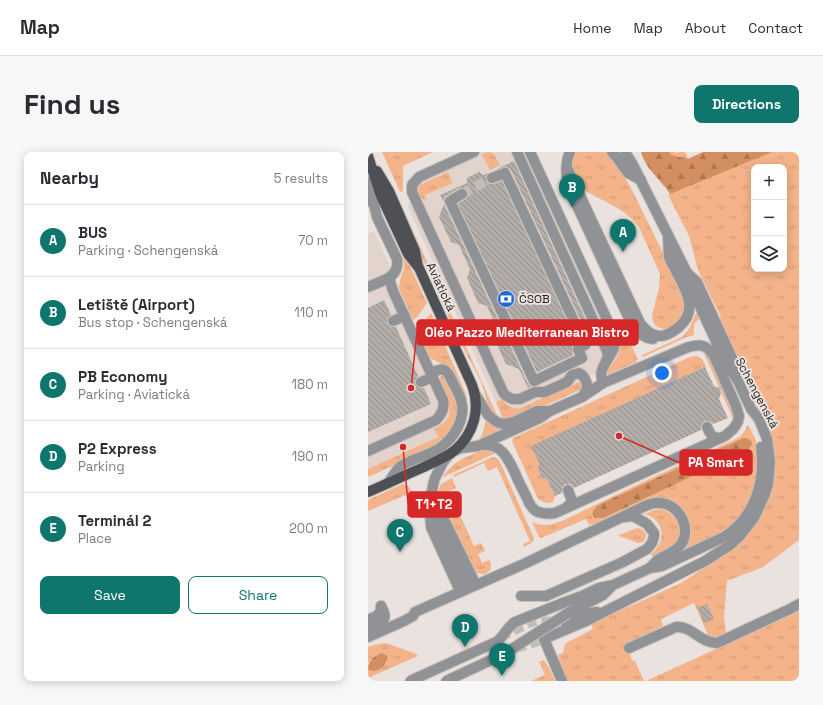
<!DOCTYPE html>
<html lang="en">
<head>
<meta charset="utf-8">
<style>
	:root { --surface:#fff; --page:#f7f7f7; --text:#2b2b33; --muted:#7c7c81; --line:#e1e1e2; --accent:#0f766e }
	body { margin:0; font-family:"Space Grotesk",sans-serif; background:var(--page); color:var(--text) }
	.controls { position:absolute; right:12px; top:12px; display:grid; overflow:hidden; border-radius:8px; box-shadow:0 2px 10px #0003 }
	.controls button { width:36px; height:36px; display:grid; place-items:center; padding:0; border:0; border-bottom:1px solid var(--line); background:var(--surface); color:var(--text); font:20px sans-serif }
	.you { position:absolute; left:294px; top:221px; width:14px; height:14px; margin:-10px; border:3px solid #fff; border-radius:50%; background:#1a73e8; box-shadow:0 0 0 6px #1a73e833 }
	.badge { display:grid; place-items:center; width:26px; height:26px; border-radius:50%; background:var(--accent); color:#fff; font-size:13px; font-weight:700 }
	.pin { position:absolute; translate:-50% -33px; filter:drop-shadow(0 1px 2px #0008) }
	.pin::after { content:''; position:absolute; top:21px; width:14px; height:12px; background:inherit; clip-path:polygon(0 0,100% 0,50% 100%) }
	.list { margin:0; padding:0; list-style:none }
	h2 { display:flex; justify-content:space-between; align-items:center; height:52px; margin:0; padding:0 16px; font-size:17px }
	h2 small { font-size:13px; font-weight:400; color:var(--muted) }
	.list li { display:grid; grid-template-columns:26px 1fr auto; gap:12px; align-items:center; box-sizing:border-box; height:72px; padding:0 16px; border-top:1px solid var(--line) }
	.list b { display:block; font-size:15px; white-space:nowrap }
	.list p { margin:0; font-size:13px; white-space:nowrap; color:var(--muted) }
	.list em { font-size:13px; font-style:normal; color:var(--muted) }
	.actions { display:flex; gap:8px; padding:12px 16px }
	.actions a { flex:1; padding:9px 0; border:1px solid var(--accent); border-radius:8px; text-align:center; font-size:14px; color:var(--accent) }
	.actions .main { background:var(--accent); color:#fff }
	.icon { flex:none; width:22px; height:22px; fill:none; stroke:currentColor; stroke-width:2; stroke-linecap:round; stroke-linejoin:round }
	.map { position:relative; flex:none; width:431px; height:529px; overflow:hidden; border-radius:8px }
	header { display:flex; align-items:center; gap:24px; box-sizing:border-box; height:56px; padding:0 20px; background:var(--surface); border-bottom:1px solid var(--line) }
	header strong { font-size:19px }
	nav { display:flex; gap:22px; margin-inline-start:auto; font-size:14px }
	.intro { display:flex; align-items:center; justify-content:space-between; box-sizing:border-box; height:96px; padding:0 24px }
	h1 { margin:0; font-size:28px }
	.button { padding:10px 18px; border-radius:8px; background:var(--accent); color:#fff; font-size:14px; font-weight:700 }
	main { display:flex; gap:24px; padding:0 24px }
	aside { flex:1; background:var(--surface); border-radius:8px; box-shadow:0 2px 10px #0003 }
	.map>svg:first-child { display:block }
	.built { fill:#e2d4cc }
	.grass { fill:url(#grass-tufts); fill-rule:evenodd }
	.forest { fill:url(#forest-firs) }
	.building { fill:url(#building-back-hatch) }
	.lines { fill:none; stroke-linecap:round; stroke-linejoin:round }
	.minor-tunnel { stroke:#c2bcb9; stroke-width:10; stroke-dasharray:10 5; stroke-linecap:butt }
	.minor-casing { stroke:#c6c0bc; stroke-width:12 }
	.major-casing { stroke:#c6c0bc; stroke-width:12 }
	.minor { stroke:#919295; stroke-width:10 }
	.major { stroke:#4e5055; stroke-width:10 }
	.minor-bridge-casing { stroke:#c6c0bc; stroke-width:12; stroke-linecap:butt }
	.minor-bridge { stroke:#919295; stroke-width:10 }
	.labels { text-anchor:middle; stroke-width:4; stroke-linejoin:round; paint-order:stroke }
	.street-label { font-size:12px; fill:#272423; stroke:#e9e2de }
	.poi-label { font-size:12px; fill:#272423; stroke:#e9e2de; text-anchor:start }
	.leader { fill:none; stroke:#d62828; stroke-width:1.5 }
	.callout-dot { fill:#d62828; stroke:#e9e2de; stroke-width:1.5 }
	.callout { fill:#d62828; stroke:#d62828; stroke-width:1.5 }
	.callout-label { font-size:13px; text-anchor:middle; font-weight:bold; fill:#fff }
</style>
</head>
<body>
<header>
<strong>Map</strong>
<nav><a>Home</a><a>Map</a><a>About</a><a>Contact</a></nav>
</header>
<div class="intro"><h1>Find us</h1><a class="button">Directions</a></div>
<main>
<aside>
<h2>Nearby<small>5 results</small></h2>
<ul class="list">
<li><span class="badge">A</span><div><b>BUS</b><p>Parking · Schengenská</p></div><em>70 m</em></li>
<li><span class="badge">B</span><div><b>Letiště (Airport)</b><p>Bus stop · Schengenská</p></div><em>110 m</em></li>
<li><span class="badge">C</span><div><b>PB Economy</b><p>Parking · Aviatická</p></div><em>180 m</em></li>
<li><span class="badge">D</span><div><b>P2 Express</b><p>Parking</p></div><em>190 m</em></li>
<li><span class="badge">E</span><div><b>Terminál 2</b><p>Place</p></div><em>200 m</em></li>
</ul>
<div class="actions"><a class="main">Save</a><a>Share</a></div>
</aside>
<div class="map">
<svg width="431" height="529" viewBox="0 0 431 529">
	<defs>
		<pattern id="grass-tufts" width="24" height="20" patternUnits="userSpaceOnUse"><rect width="24" height="20" fill="#f5b389"/><path d="M3 7l-1-3M5 7V3M7 7l1-3M15 17l-1-3M17 17v-4M19 17l1-3" fill="none" stroke="#d29a76"/></pattern>
		<pattern id="forest-firs" width="22" height="20" patternUnits="userSpaceOnUse"><rect width="22" height="20" fill="#d38f62"/><path d="M5 1l3.5 6h-7zM16 11l3.5 6h-7z" fill="#ab7550"/></pattern>
		<pattern id="building-back-hatch" width="6" height="6" patternUnits="userSpaceOnUse"><rect width="6" height="6" fill="#b3ada9"/><path d="M-1 5l2 2M0 0l6 6M5-1l2 2" fill="none" stroke="#928d89"/></pattern>
	</defs>
	<rect width="100%" height="100%" fill="#e9e2de"/>
	<!-- built -->
	<g class="built">
		<polygon points="98,0 166,0 252,191 252,199 249,206 246,210 239,216 211,230 150,256 146,256 141,255 138,252 135,247 128,250 40,55 43,45 41,30 45,24"/>
		<polygon points="6,79 24,118 32,139 61,204 83,256 81,264 77,271 67,277 70,285 0,317 0,82"/>
	</g>
	<!-- grass -->
	<g class="grass">
		<polygon points="14,0 65,0 35,14 35,39 32,40"/>
		<polygon points="121,0 126,2 132,13 122,18 114,2"/>
		<path d="M208 0H238L251 15 264 38 318 148 315 166 299 178 292 176 288 174 285 170 284 163 291 136 292 122 271 75C259 58 237 50 219 40 212 35 204 21 204 12 204 8 206 4 208 0Z"/>
		<path d="M273 0H307L308 1 311 0H317L320 7 335 0H431V388L395 415 359 429 356 464 358 482 342 488 326 451 293 467 295 474 258 492 264 508 267 509 276 529H200L192 512 190 503 195 501 197 492 200 490 225 477 223 472 313 431 348 408 376 386 386 374 395 355 396 269 350 167 353 165 330 118 321 84 300 43 302 42 298 35H296L280 15ZM386 15H416V117H386Z"/>
		<polygon points="80,20 84,30 83,32 57,43 59,48 49,45 49,38 52,33"/>
		<polygon points="33,52 75,145 72,146 31,54"/>
		<polygon points="16,60 17,60 59,151 49,165 45,168 31,136 32,128 36,117 36,112 35,104"/>
		<path d="M79 153 129 263C118 256 118 242 113 230 108 219 101 208 96 197 88 183 82 169 76 154Z"/>
		<polygon points="63,161 98,242 99,255 79,215 64,207 61,204 48,175 54,172"/>
		<path d="M328 161H330L333 166C324 171 326 174 326 183L316 186 275 205 274 203 314 185 321 177Z"/>
		<path d="M254 172 270 208H268L269 210 241 222H240L238 220C239 215 243 214 246 210 253 201 253 193 249 182Z"/>
		<polygon points="336,201 343,207 366,261 365,267"/>
		<path d="M329 204 334 207 338 215 164 294 172 313 171 314 170 317 173 325 176 326 178 325 187 344 185 350C178 352 174 351 169 345L144 289 145 286 322 205Z"/>
		<path d="M72 224H74L77 225 87 246 89 252 90 259 89 265 80 283 71 291 60 298 0 325V317L70 285 66 277C93 265 79 247 71 228Z"/>
		<path d="M211 230C215 232 215 235 212 238L145 268H139L135 267 128 250 135 247C138 254 145 257 152 256Z"/>
		<polygon points="118,267 124,272 135,278 111,289 115,280"/>
		<path d="M380 273 381 276H382L388 289 391 305 389 333 371 369 341 390 317 397C318 392 321 387 322 381 324 366 312 359 302 350L233 371 221 373 218 367 173 386 171 385 164 370C175 375 184 373 194 369L277 329 366 288 373 284 378 277V275ZM375 286 380 298 235 365 227 366 225 364 227 356 230 353Z"/>
		<path d="M114 298H121L128 301 75 325C86 308 97 306 114 298Z"/>
		<path d="M125 305 128 306 131 308 166 386C166 391 161 392 156 395L155 392 162 389 129 315 120 319 116 311 86 325 85 323Z"/>
		<path d="M84 326 88 336 81 339 106 394 113 391 117 399 110 402 114 411 121 408 123 411V417C118 424 114 423 107 420L72 349 71 337 73 332Z"/>
		<polygon points="35,332 41,335 43,339 42,341 0,359 0,348"/>
		<path d="M293 357 300 360 308 366 313 376 311 389 286 408 283 402C295 393 298 376 285 366 283 364 279 363 277 362L286 358Z"/>
		<path d="M269 376C277 377 281 384 275 390L270 391 251 384V383Z"/>
		<polygon points="431,459 431,529 278,529"/>
		<path d="M17 491 21 492 48 502 50 504 0 526V516V517L15 514 18 511 20 506 13 501C8 503 3 507 0 511V495L10 492Z"/>
		<polygon points="176,508 181,516 187,529 163,529 177,523 171,510"/>
	</g>
	<!-- forest -->
	<g class="forest">
		<path d="M273 0H301L303 3 320 7 335 0H404L302 42C294 27 278 18 273 0Z"/>
		<path d="M375 286 380 287 384 290V292L380 298 235 366H227C222 361 226 357 230 353Z"/>
		<path d="M13 501C17 502 18 503 20 506 17 514 9 523 0 517 0 509 6 504 13 501Z"/>
	</g>
	<!-- building -->
	<g class="building">
		<polygon points="146,9 228,191 223,194 223,190 143,18 141,16 137,15 127,18"/>
		<polygon points="111,20 115,23 120,21 118,25 118,28 120,31 123,32 126,32 134,29 209,190 205,193 204,196 205,203 169,220 90,52 99,46 100,42 100,39 97,36 91,36 78,44 76,46 76,50 72,43 99,31 99,26"/>
		<polygon points="76,52 160,232 163,235 160,236 151,217 138,212 126,186 130,178 119,154 110,151 99,126 102,117 91,93 83,90 71,65"/>
		<polygon points="16,148 23,163 20,165 19,168 19,172 24,175 28,175 50,224 47,229 47,233 52,236 56,236 63,252 0,280 0,156"/>
		<polygon points="337,215 346,234 351,236 353,241 351,247 360,266 345,272 343,270 340,269 336,269 333,274 333,278 206,336 204,333 202,332 197,332 194,336 194,341 187,344 179,327 173,325 170,317 171,311 163,294"/>
		<polygon points="339,452 346,467 336,471 330,456"/>
	</g>
	<g class="lines">
		<!-- minor-tunnel -->
		<g class="minor-tunnel">
			<polyline points="94,42 124,26"/>
			<polyline points="132,485 161,471 168,469 192,470"/>
			<polyline points="148,496 176,487"/>
		</g>
		<!-- minor casing -->
		<g class="minor-casing">
			<g id="minor">
				<path d="M106 0 51 25 44 33V40L135 240 137 243 144 247H152L167 240H177L199 230 204 223 211 221C215 223 216 225 218 229 221 236 218 239 214 245"/>
				<polyline points="149,0 239,199 240,205 238,209"/>
				<path d="M202 0C197 10 198 23 200 34L264 173C269 180 275 186 285 187"/>
				<polyline points="244,0 250,7 260,21 273,28"/>
				<path d="M199 16 272 171C277 178 283 184 292 184 298 184 306 179 311 175 332 157 316 136 307 117 305 113 302 109 301 105 300 100 301 93 300 87"/>
				<path d="M0 30C3 37 5 43 3 50"/>
				<polyline points="94,42 82,49 166,229 214,206 210,197 217,193 137,21 124,26"/>
				<polyline points="319,121 329,130 364,206 368,220"/>
				<path d="M0 135C13 129 32 126 29 107L9 65 4 43"/>
				<polyline points="25,169 37,164"/>
				<polyline points="53,230 65,225"/>
				<polyline points="106,240 120,263 126,268 131,271 136,272 146,270 169,259 182,259"/>
				<path d="M339 275C342 282 344 286 352 286"/>
				<path d="M114 293C133 291 140 306 147 321 150 329 154 336 158 344 160 349 163 356 168 359 174 362 181 362 187 361L357 284 365 277 368 273 370 269 371 264 368 254 346 204C338 191 330 192 318 196L235 231C234 227 232 222 234 218 238 206 249 199 247 185L162 0"/>
				<path d="M0 299 68 268C74 262 77 256 75 248L25 139 21 126"/>
				<path d="M20 331C24 326 28 318 33 314 44 307 58 304 69 298 85 288 99 267 93 248 91 242 87 235 84 229 78 216 76 215 63 221"/>
				<polyline points="63,341 108,433"/>
				<polyline points="199,355 202,352 204,349 200,338"/>
				<polyline points="62,362 63,375 92,439"/>
				<polyline points="100,436 62,355 65,333 67,326 75,310 81,303 85,299 94,296 110,294 172,266 182,259 214,245 235,231"/>
				<polyline points="153,444 178,444 255,410 279,397 284,391 286,384 286,381 279,372 269,366 264,364 257,365"/>
				<path d="M195 451 214 444 231 436 245 433 282 416 294 414 356 385C386 366 398 330 393 295"/>
				<polyline points="200,461 235,443 243,435"/>
				<path d="M0 468C8 464 13 464 13 454"/>
				<polyline points="197,470 215,462 229,460"/>
				<path d="M0 476 14 470C19 464 16 460 13 454"/>
				<path d="M0 485 36 469 45 464 47 460 158 411 277 354C282 352 287 350 292 351 311 352 323 375 314 391 308 400 300 402 291 407 288 409 285 413 282 416"/>
				<path d="M261 496 308 475C325 474 330 490 349 491L422 457 431 452"/>
				<polyline points="194,529 176,487 218,469 337,409 362,393 371,385 386,366 397,342 400,332 402,310 399,287 391,267 383,257 370,229 357,209 322,133 319,121 265,13 257,0"/>
			</g>
		</g>
		<!-- major casing -->
		<g class="major-casing">
			<g id="major">
				<path d="M0 4 13 44 40 102 51 116 104 233C113 257 106 282 86 299 77 306 66 310 56 315 37 323 19 332 0 340"/>
				<polyline points="9,19 21,39 47,99 50,114"/>
			</g>
		</g>
		<!-- minor -->
		<use href="#minor" class="minor"/>
		<!-- major -->
		<use href="#major" class="major"/>
		<!-- minor-bridge casing -->
		<g class="minor-bridge-casing">
			<g id="minor-bridge">
				<path d="M42 529 128 490C136 485 139 475 147 470L195 451"/>
				<polyline points="78,529 136,502 200,461"/>
			</g>
		</g>
		<!-- minor-bridge -->
		<use href="#minor-bridge" class="minor-bridge"/>
	</g>
	<!-- icons -->
	<defs>
		<g id="bank-disc" transform="scale(0.9)"><circle r="9.5" fill="#216ad5" stroke="#e9e2de"/><path d="M-6-4H6V4H-6ZM0-2.3a2.3 2.3 0 1 0 0 4.6a2.3 2.3 0 1 0 0-4.6Z" fill="#fff"/></g>
	</defs>
	<g fill-rule="evenodd">
		<use href="#bank-disc" x="138" y="147"/>
	</g>
	<g class="labels">
		<!-- street labels -->
		<g class="street-label">
			<text transform="translate(73 135) rotate(65)" y="4">Aviatická</text>
			<text transform="translate(389 241) rotate(62)" y="4">Schengenská</text>
		</g>
		<!-- poi labels -->
		<g class="poi-label">
			<text x="151" y="151">ČSOB</text>
		</g>
	</g>
	<!-- callouts -->
	<path class="leader" d="M43 236L49 180M251 284L312 311M35 295L40 352"/>
	<g class="callout-dot">
		<circle cx="43" cy="236" r="4"/>
		<circle cx="251" cy="284" r="4"/>
		<circle cx="35" cy="295" r="4"/>
	</g>
	<g class="callout">
		<rect x="49" y="168" width="221" height="25" rx="4"/>
		<rect x="312" y="298" width="72" height="25" rx="4"/>
		<rect x="40" y="340" width="53" height="25" rx="4"/>
	</g>
	<g class="callout-label">
		<text x="159" y="185">Oléo Pazzo Mediterranean Bistro</text>
		<text x="348" y="315">PA Smart</text>
		<text x="66" y="357">T1+T2</text>
	</g>
</svg>
<div class="controls">
<button>+</button>
<button>−</button>
<button><svg class="icon" aria-label="layers" viewBox="0 0 24 24"><path d="M12 4l9 5-9 5-9-5zM3 14l9 5 9-5"/></svg></button>
</div>
<div class="you"></div>
<div class="pin badge" style="left:255px;top:100px">A</div>
<div class="pin badge" style="left:204px;top:55px">B</div>
<div class="pin badge" style="left:32px;top:400px">C</div>
<div class="pin badge" style="left:97px;top:495px">D</div>
<div class="pin badge" style="left:134px;top:524px">E</div>
</div>
</main>
</body>
</html>
